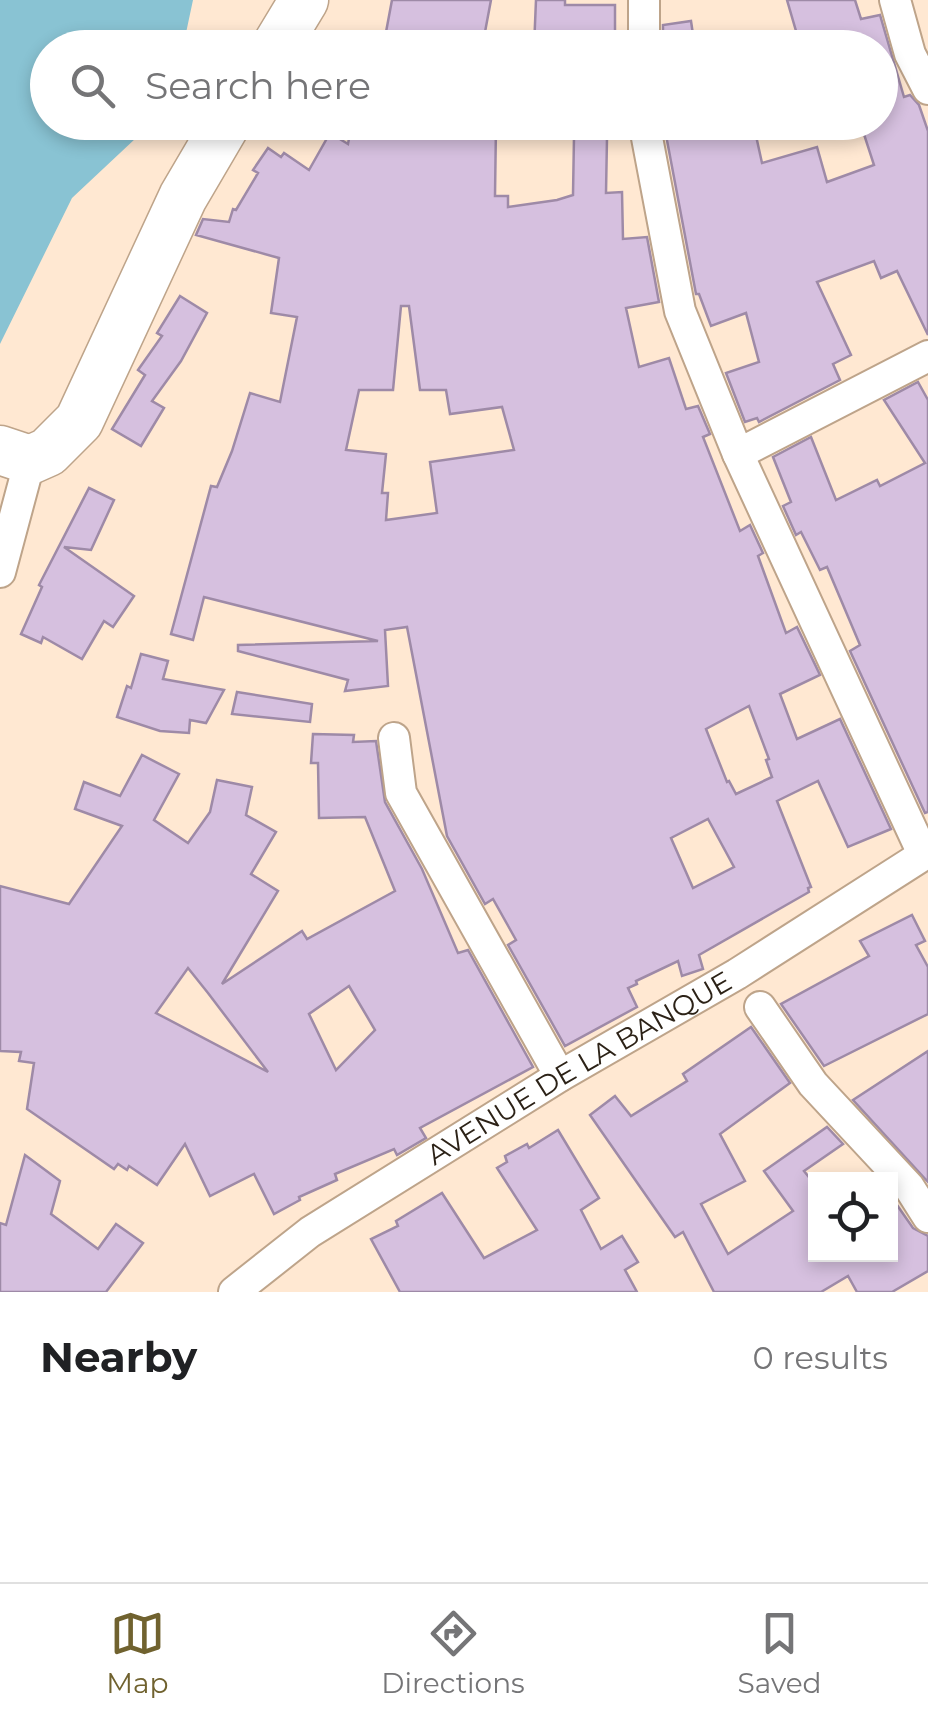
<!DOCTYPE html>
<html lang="en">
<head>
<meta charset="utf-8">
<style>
	:root { --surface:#fff; --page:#f6f6f6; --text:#202124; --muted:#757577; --line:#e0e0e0; --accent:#70622f }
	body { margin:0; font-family:Montserrat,sans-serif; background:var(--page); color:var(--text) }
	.controls { position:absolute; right:30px; bottom:30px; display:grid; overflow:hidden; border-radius:0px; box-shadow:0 5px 15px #0003 }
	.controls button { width:90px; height:90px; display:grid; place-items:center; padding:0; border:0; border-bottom:2px solid var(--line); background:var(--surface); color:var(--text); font:50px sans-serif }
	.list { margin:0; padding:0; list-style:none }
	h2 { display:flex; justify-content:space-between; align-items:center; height:130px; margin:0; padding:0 40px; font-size:42px }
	h2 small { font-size:32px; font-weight:400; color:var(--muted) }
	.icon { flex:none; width:55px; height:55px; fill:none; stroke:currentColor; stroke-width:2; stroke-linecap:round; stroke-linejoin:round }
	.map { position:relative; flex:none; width:928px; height:1292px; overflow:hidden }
	.search { position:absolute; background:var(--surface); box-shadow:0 5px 15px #0003; left:30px; right:30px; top:30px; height:110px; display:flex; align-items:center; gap:25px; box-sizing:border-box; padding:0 35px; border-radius:55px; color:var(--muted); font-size:38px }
	.sheet { height:290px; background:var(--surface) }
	nav { display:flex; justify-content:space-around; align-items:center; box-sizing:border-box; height:140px; border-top:2px solid var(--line); background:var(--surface); font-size:28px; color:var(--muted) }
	nav a { display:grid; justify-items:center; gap:5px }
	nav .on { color:var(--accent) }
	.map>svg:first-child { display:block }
	.water { fill:#89c3d3 }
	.building { fill:#d6c0df; stroke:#9e8aa7; stroke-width:2.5; fill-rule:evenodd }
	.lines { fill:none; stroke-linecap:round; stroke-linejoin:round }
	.street-casing { stroke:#bea48a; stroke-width:34 }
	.primary-casing { stroke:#bea48a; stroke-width:51 }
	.street { stroke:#fff; stroke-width:30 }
	.primary { stroke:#fff; stroke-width:48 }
	.labels { text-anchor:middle; stroke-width:8; stroke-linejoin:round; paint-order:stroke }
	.street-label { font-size:28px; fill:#2c2217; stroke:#fef9f3 }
</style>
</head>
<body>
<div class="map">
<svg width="928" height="1292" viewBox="0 0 928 1292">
	<rect width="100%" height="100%" fill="#ffe8d2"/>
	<!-- water -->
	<polygon class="water" points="0,0 193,0 183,47 48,48 48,122 152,123 72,198 0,344"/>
	<!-- building -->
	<g class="building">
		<polygon points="392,0 491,0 482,48 431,43 430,48 383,48"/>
		<polygon points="536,0 565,0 565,5 615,5 615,34 625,32 625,48 534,48"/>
		<polygon points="787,0 855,0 861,19 880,15 904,97 910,95 919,105 928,131 928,335 897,271 881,278 874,261 817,282 851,355 833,364 840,380 759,422 757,418 745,422 726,373 759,362 746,313 711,326 699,294 696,294 666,135 675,133 673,122 753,122 762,163 817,147 827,182 874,165 860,122 880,122 880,48 801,48"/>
		<polygon points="691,21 695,48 663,48 663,25"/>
		<path d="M352 122 496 125 495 196H508V207L557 200 573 195 574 137 607 138 606 193 622 192 623 239 647 237 659 302 626 308 639 367 669 358 686 409 698 406 710 434 703 437 740 531 750 525 763 553 758 556 786 633 797 627 820 675 780 694 797 739 840 719 891 829 848 847 818 781 777 801 811 887 808 888 809 892 699 955 703 969 682 976 678 961 636 981 637 984 628 988 637 1007 565 1046 508 945 516 940 493 899 485 904 447 836 407 627 385 630 388 686 345 691 348 680 238 651V645L378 641 204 597 193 640 171 634 211 486 217 487 232 451 250 393 280 402 297 317 271 313 279 258 196 235 203 219 229 222 233 209 236 210 258 173 253 170 268 148 281 157 284 153 309 170 330 133 348 144ZM401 306H409L420 390H446L450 414 502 407 514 450 430 462 437 513 386 520 388 493H382L386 454 346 450 359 390H393ZM749 706 769 759 766 760 772 777 736 794 729 781 727 782 706 729ZM708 819 734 867 693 888 671 838Z"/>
		<polygon points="180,296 207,313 181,361 152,401 164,408 141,446 112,429 145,375 138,370 162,336 157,333"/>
		<polygon points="918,382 928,400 928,812 925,813 850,651 860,645 827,567 820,570 801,532 796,535 783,506 791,502 773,457 811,437 836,500 877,480 880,486 925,463 884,400"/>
		<polygon points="89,488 114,500 91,550 64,547 134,596 113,627 104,621 82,659 43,637 41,643 21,634 42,587 39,585"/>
		<polygon points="141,654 168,661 163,679 224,690 206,723 190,720 189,733 160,731 117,717 127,686 131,688"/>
		<polygon points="237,692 312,704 310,722 232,714"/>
		<path d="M313 734 354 735 353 742 376 741 385 802 422 869 458 953 468 950 533 1067 420 1128 426 1138 397 1155 394 1149 335 1174 337 1180 299 1197 300 1200 274 1214 254 1174 210 1196 185 1144 157 1185 129 1166 127 1170 118 1164 114 1169 27 1109 34 1063 19 1061 21 1052 0 1051V886L69 904 122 826 75 809 84 782 120 796 142 755 179 774 154 820 188 843 210 812 217 780 252 787 246 815 276 832 251 874 278 891 222 984 302 931 307 939 395 891 365 817 319 818 318 763H311ZM188 968 208 993 268 1072 156 1013ZM349 986 375 1030 336 1070 309 1014Z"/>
		<polygon points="912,915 925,941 916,945 928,967 928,1014 824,1066 781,1004 869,956 860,941"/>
		<polygon points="751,1027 790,1083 720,1134 745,1181 701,1204 728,1254 793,1211 764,1171 827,1127 843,1144 804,1171 816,1186 816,1254 890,1254 890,1195 913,1228 928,1236 928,1271 892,1292 857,1292 848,1276 821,1292 714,1292 683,1232 675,1237 590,1115 615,1096 631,1116 687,1081 683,1074"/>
		<polygon points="928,1051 928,1182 853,1100"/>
		<polygon points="558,1130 599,1198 581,1210 601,1249 622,1236 638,1262 625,1270 637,1292 400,1292 371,1239 398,1226 396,1221 442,1193 484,1258 537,1230 497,1168 507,1162 505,1156 527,1144 529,1148"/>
		<polygon points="25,1155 60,1181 51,1214 98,1249 116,1224 143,1243 106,1292 0,1292 0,1223 6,1225"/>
	</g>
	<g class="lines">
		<!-- street casing -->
		<g class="street-casing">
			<g id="street">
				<polyline points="644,0 644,48"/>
				<polyline points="895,0 910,54 928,89"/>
				<polyline points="644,122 680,311 738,454 923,854"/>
				<polyline points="738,454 928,356"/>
				<polyline points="0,572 30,460"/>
				<polyline points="394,738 401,793 560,1076"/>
				<polyline points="760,1007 813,1084 909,1187 928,1217"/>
				<path id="s1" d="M234 1292 310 1232 560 1076 737 974 928 852"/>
			</g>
		</g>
		<!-- primary casing -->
		<g class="primary-casing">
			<g id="primary">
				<polyline points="275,48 304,0"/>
				<polyline points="0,450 30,460 48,452 79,421 183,197 227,122"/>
			</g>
		</g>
		<!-- street -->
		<use href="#street" class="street"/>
		<!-- primary -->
		<use href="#primary" class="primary"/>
	</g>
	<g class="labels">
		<!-- street labels -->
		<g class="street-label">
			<text dy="10" stroke="none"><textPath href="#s1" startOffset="412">AVENUE DE LA BANQUE</textPath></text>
		</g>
	</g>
</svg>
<div class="controls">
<button><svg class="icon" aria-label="locate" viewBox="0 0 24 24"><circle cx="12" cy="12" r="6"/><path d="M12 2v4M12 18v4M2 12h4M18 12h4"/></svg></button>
</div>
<div class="search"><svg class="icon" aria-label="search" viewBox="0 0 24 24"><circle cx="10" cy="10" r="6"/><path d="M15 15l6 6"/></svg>Search here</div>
</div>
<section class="sheet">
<h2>Nearby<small>0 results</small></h2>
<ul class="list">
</ul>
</section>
<nav>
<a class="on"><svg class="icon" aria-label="map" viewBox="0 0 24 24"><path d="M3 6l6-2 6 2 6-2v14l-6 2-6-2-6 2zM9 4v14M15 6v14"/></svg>Map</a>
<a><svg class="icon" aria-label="directions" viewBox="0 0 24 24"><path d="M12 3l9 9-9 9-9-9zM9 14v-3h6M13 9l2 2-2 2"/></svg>Directions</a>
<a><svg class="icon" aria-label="saved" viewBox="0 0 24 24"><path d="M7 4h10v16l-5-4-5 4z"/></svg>Saved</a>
</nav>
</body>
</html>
